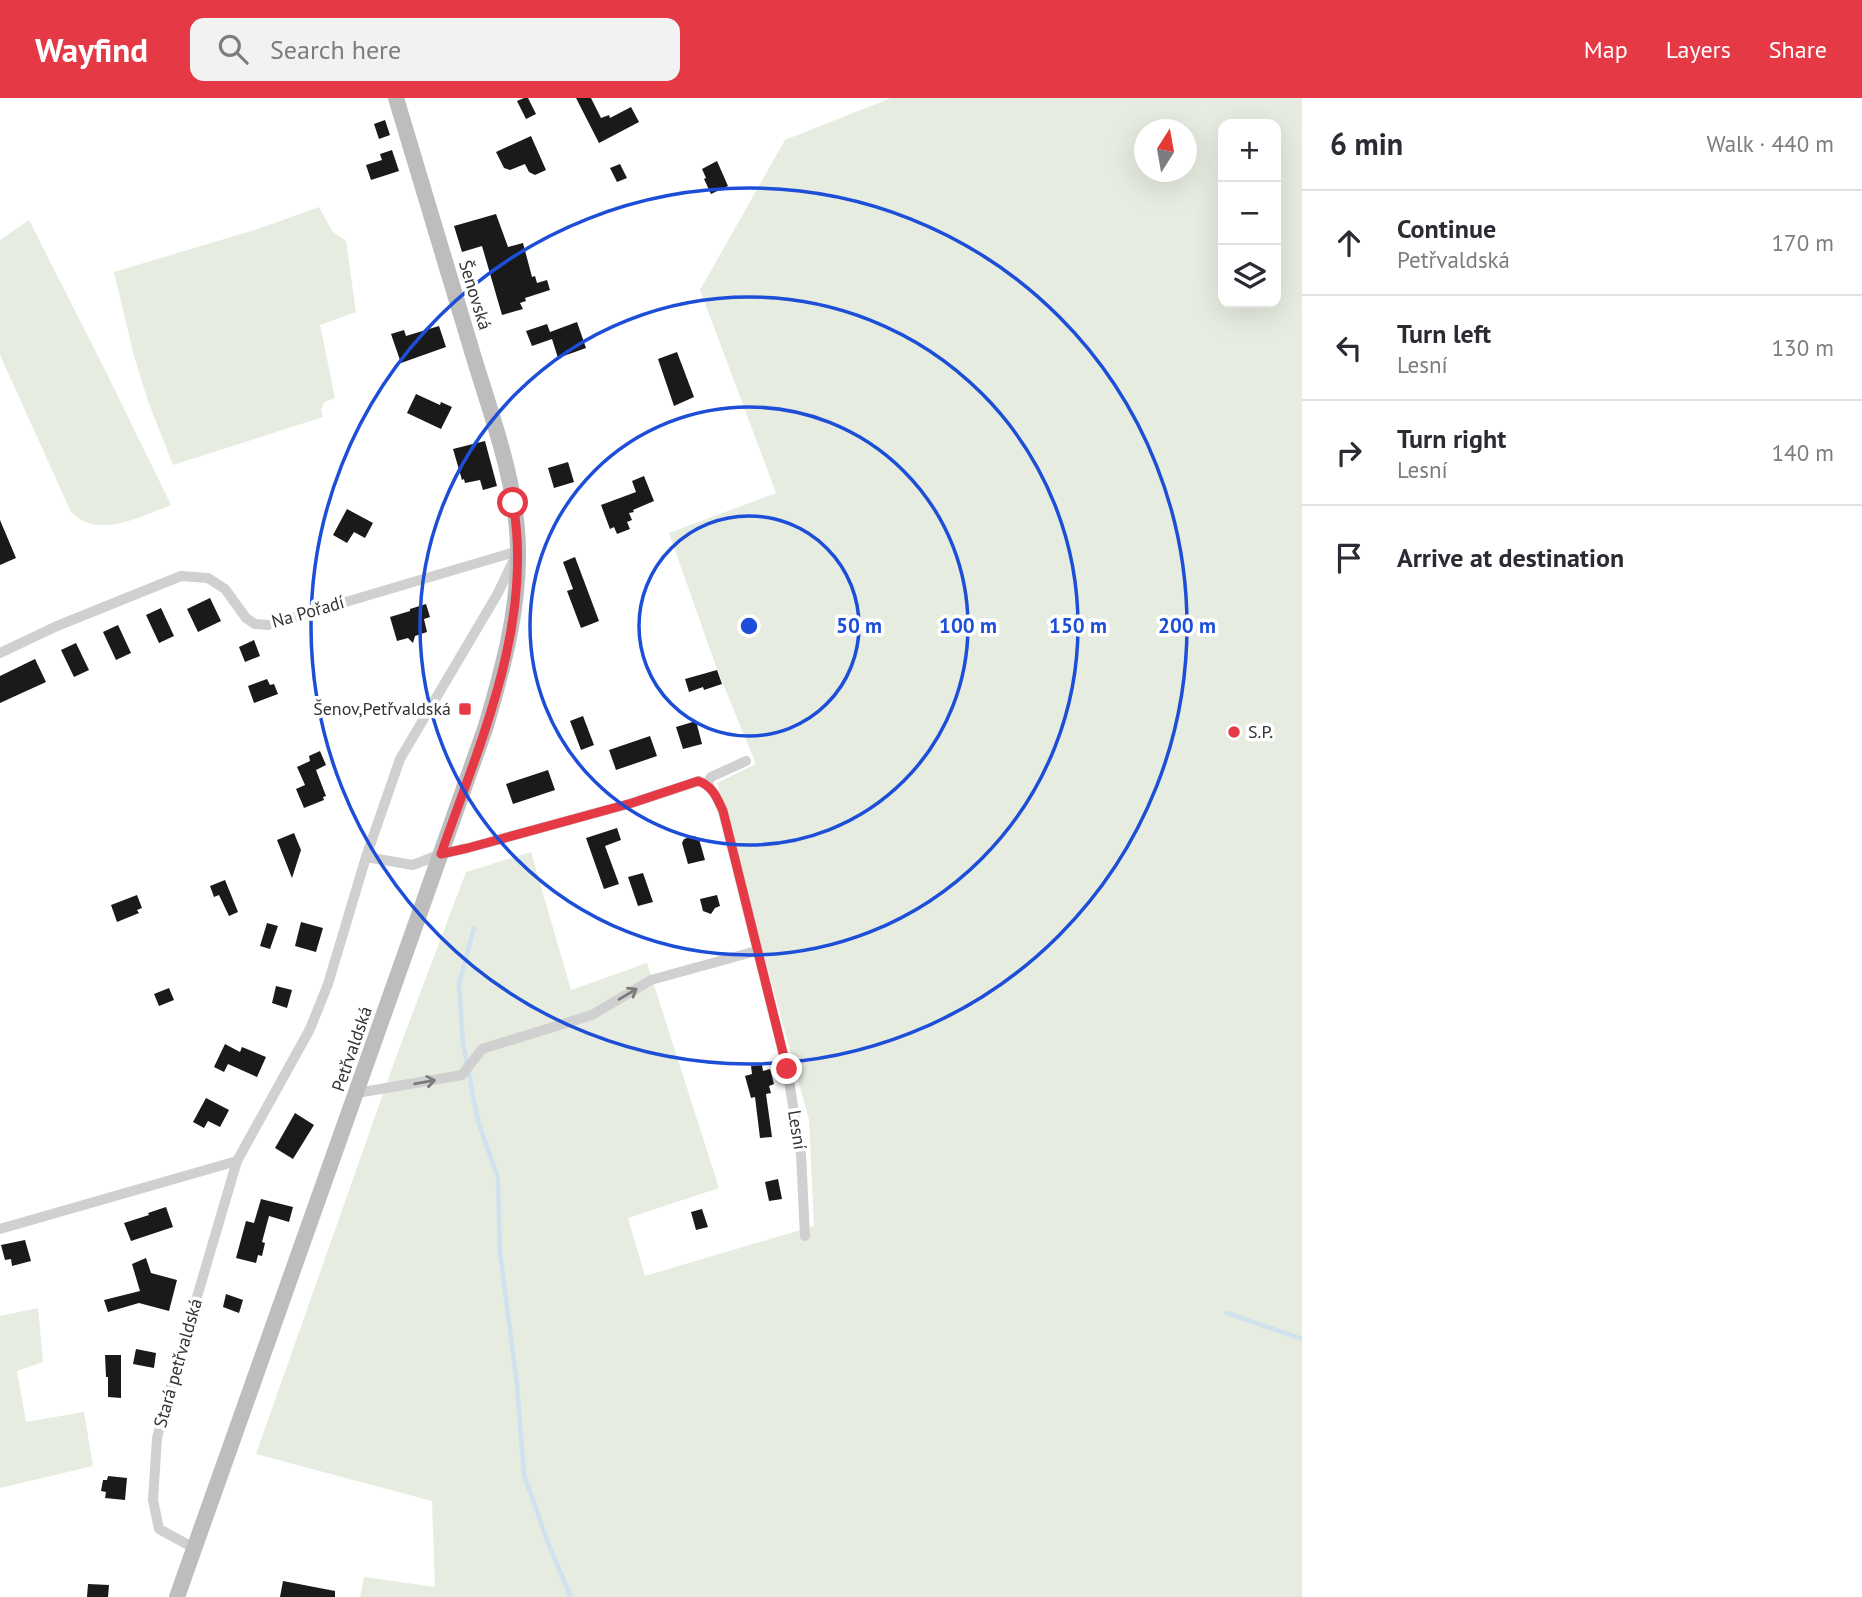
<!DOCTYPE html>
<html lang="en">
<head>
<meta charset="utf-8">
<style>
	:root { --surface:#fff; --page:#f2f2f3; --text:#2b2b33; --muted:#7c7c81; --line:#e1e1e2; --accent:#e63946 }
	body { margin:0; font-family:"PT Sans",sans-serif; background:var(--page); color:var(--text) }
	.controls { position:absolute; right:21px; top:21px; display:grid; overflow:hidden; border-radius:14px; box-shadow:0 7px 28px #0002 }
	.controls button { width:63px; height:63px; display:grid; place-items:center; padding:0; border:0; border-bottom:2px solid var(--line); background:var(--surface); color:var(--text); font:35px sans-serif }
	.compass { position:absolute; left:1134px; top:21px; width:63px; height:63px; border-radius:50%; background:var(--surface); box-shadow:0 7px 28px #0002; rotate:11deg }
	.stop { position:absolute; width:21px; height:21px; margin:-16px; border:5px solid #e63946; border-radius:50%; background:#fff }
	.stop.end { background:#e63946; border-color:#fff; box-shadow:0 2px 7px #0008 }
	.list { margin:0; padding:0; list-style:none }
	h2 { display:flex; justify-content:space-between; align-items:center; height:91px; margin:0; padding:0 28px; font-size:30px }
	h2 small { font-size:23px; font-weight:400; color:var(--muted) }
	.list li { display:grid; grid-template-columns:46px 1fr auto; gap:21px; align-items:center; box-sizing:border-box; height:105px; padding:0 28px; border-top:2px solid var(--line) }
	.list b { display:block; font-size:26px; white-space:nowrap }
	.list p { margin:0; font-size:23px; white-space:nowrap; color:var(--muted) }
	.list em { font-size:23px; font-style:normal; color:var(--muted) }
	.icon { flex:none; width:38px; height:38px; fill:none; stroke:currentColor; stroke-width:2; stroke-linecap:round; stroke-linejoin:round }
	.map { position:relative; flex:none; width:1302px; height:1499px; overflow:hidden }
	header { display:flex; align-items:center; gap:42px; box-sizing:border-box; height:98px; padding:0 35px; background:var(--accent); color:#fff }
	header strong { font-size:33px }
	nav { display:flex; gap:38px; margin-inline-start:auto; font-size:24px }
	.search { width:490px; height:63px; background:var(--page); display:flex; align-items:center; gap:18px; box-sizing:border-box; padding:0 24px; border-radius:14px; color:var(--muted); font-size:26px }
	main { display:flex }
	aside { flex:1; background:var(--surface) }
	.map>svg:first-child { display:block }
	.green { fill:#e6ecdf; fill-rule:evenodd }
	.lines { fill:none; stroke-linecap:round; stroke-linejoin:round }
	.stream { stroke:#cfe2ee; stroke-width:4.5 }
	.building { fill:#1a1a1a }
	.street { stroke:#d0d0d0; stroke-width:10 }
	.secondary { stroke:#bdbdbd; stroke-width:16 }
	.oneway { stroke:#7a7a7a }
	.route { stroke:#e63946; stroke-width:9 }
	.ring { fill:none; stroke:#1d4ed8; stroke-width:3.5 }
	.poi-dot { fill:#e63946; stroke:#fff; stroke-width:2.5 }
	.labels { text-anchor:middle; stroke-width:7; stroke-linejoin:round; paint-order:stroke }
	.street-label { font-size:18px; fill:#333; stroke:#fff }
	.poi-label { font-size:18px; fill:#333; stroke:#fff; text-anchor:end }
	.centre { fill:#1d4ed8; stroke:#fff; stroke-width:3.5 }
	.ring-label { font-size:21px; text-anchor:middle; font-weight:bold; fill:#1d4ed8; stroke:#fff; stroke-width:7; stroke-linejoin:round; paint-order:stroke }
</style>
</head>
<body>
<header>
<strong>Wayfind</strong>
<div class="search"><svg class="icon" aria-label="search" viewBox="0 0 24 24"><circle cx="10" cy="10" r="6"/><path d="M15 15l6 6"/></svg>Search here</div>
<nav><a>Map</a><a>Layers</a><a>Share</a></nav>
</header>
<main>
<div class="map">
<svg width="1302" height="1499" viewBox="0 0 1302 1499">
	<rect width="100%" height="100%" fill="#fff"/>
	<!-- green -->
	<g class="green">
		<path d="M891 0H1302V1499H360L364 1479 435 1489 432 1403 256 1356 396 959 466 774 531 754 571 892 647 865 719 1090 628 1120 645 1178 814 1128 809 1022 717 685 756 666 717 571 669 435 776 395 700 192 785 42ZM1223 26H1276V205H1223ZM1144 32H1186V74H1144Z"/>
		<polygon points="319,109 332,133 346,143 356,214 320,227 335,300 324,304 321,312 323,319 173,367 148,303 134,258 114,174 258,131"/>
		<path d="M29 122 106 274 171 407C142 418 97 442 71 414L0 257V142Z"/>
		<polygon points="38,1210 43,1264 17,1273 26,1324 84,1314 93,1368 0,1390 0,1218"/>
	</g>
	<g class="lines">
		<!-- stream -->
		<g class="stream">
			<polyline points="474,830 459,886 463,946 478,1023 498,1080 500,1154 517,1287 524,1377 550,1450 571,1499"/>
			<polyline points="1227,1215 1302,1241"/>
		</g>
	</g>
	<!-- building -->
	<g class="building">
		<polygon points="524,0 528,0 536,16 526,21 517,3"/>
		<polygon points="576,0 591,0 601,20 609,17 610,20 631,9 639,24 599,45"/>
		<polygon points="385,22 390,37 379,41 374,26"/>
		<polygon points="531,38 546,72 535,77 529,74 525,66 510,72 504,70 496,54"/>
		<polygon points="392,52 399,73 371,82 366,67 382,62 380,56"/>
		<polygon points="717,63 728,88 711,96 704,81 706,80 702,71"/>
		<polygon points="620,66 627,80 617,84 610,70"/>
		<polygon points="496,116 508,149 523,145 532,179 535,178 537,185 547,182 550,192 525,200 526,203 520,205 523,211 502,217 482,148 462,154 454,128"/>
		<polygon points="577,224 586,250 558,260 552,241 532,248 526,233 547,226 550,234"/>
		<polygon points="439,228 446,249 401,265 391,236 404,232 406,238"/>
		<polygon points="677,254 694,299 674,308 658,261"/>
		<polygon points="416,296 440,307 441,304 452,309 441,331 407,315"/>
		<polygon points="485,343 497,388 483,392 480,382 465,385 464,381 462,382 453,351"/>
		<polygon points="568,364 574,384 554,390 548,370"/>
		<polygon points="644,378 654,403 633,412 634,414 629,415 632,422 627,424 630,431 617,436 614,429 610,431 601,407 636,394 632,383"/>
		<polygon points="347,411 373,425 365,440 354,434 347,445 333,437"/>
		<polygon points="0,422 16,460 0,467"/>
		<polygon points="575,459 599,523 581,530 567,493 573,491 563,464"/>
		<polygon points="210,500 221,523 198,534 187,511"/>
		<polygon points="426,506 430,519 424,521 427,534 415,538 413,545 408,540 397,543 390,519 410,513 410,511"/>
		<polygon points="161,510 174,538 159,545 146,517"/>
		<polygon points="118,527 131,555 116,562 103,534"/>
		<polygon points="254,542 260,558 245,564 239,549"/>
		<polygon points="76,545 89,572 74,579 61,552"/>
		<polygon points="35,561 46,584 0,605 0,578"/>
		<polygon points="717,572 722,586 704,592 703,589 689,594 685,581"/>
		<polygon points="267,581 270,587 274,586 278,596 254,605 248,588"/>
		<polygon points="583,618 594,647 581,652 570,623"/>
		<polygon points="696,623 702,646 683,651 676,629"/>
		<polygon points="650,638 657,658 616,672 609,652"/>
		<polygon points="320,653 326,667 316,672 326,698 323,699 324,702 304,710 296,691 305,687 297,669 310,663 309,658"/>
		<polygon points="548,672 555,692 513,706 506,686"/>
		<polygon points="617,730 621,742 605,748 619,786 604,791 586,740"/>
		<polygon points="294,735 301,752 292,780 277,742"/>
		<polygon points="694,738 699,741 705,762 688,766 682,745 684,741"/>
		<polygon points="643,775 653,804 638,808 628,779"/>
		<polygon points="225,782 238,814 229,818 219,797 214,799 210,788"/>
		<polygon points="137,797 142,810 137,812 139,815 117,824 111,807"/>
		<polygon points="717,797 720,808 715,810 711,816 703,813 700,801"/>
		<polygon points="301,824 323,830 316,854 295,848"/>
		<polygon points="267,825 278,828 270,851 260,848"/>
		<polygon points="276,888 292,892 287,910 272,905"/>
		<polygon points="169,890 174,902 159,908 154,896"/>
		<polygon points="225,946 240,954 242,949 266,959 257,979 228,966 224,974 214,969"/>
		<polygon points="762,967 763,973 770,971 774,986 769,988 771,995 766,996 772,1039 760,1040 755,999 751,1000 745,978 752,976 751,968"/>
		<polygon points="206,1000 229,1012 220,1029 208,1023 204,1030 193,1024"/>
		<polygon points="295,1015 314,1027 293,1061 275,1050"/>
		<polygon points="778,1081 782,1101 769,1103 765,1084"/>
		<polygon points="261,1101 293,1109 289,1124 269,1118 262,1144 265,1145 262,1158 258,1157 256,1165 236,1160 246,1123 254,1125"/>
		<polygon points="166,1109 173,1129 131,1143 124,1125 149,1117 148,1115"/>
		<polygon points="702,1111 708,1129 696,1132 691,1114"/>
		<polygon points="25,1142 31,1163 12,1168 11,1161 5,1162 1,1147"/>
		<polygon points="146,1160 151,1175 177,1182 169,1213 139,1205 108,1214 104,1202 140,1193 132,1166"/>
		<polygon points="226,1196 243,1202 239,1215 223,1209"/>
		<polygon points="136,1251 156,1255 154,1270 133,1266"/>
		<polygon points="105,1257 121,1257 121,1300 108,1299 108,1279 106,1279"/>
		<polygon points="108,1378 127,1380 125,1402 105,1400 106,1394 101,1393 103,1382 107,1382"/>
		<polygon points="283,1483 335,1493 335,1499 280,1499"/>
		<polygon points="88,1486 109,1487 108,1499 87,1499"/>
	</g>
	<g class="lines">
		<!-- street -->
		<g class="street">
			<polyline points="0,555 57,528 181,478 208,480 225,491 246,520 255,526 268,527 518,453"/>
			<polyline points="707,686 711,679 746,663"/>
			<path d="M366 759 413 767 441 756 468 750 632 705 699 683C713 688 717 700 723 713L787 971 801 1056 805 1138"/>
			<polyline points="357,995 462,977 482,951 592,917 651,882 756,853"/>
			<polyline points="0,1131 237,1063"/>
			<polyline points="194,1450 159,1431 153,1402 157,1340 174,1277 237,1063 310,931 328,886 366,759 400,661 498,495 515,459"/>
		</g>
		<!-- secondary -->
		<path class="secondary" d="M177 1499 486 628C503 570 519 512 518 451 517 386 493 322 474 260 448 173 422 87 396 0"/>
	</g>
	<!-- one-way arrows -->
	<defs><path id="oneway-shaft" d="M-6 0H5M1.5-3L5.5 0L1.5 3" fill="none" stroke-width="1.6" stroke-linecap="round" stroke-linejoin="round" transform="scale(1.75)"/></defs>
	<g class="oneway">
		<use href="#oneway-shaft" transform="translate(628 896) rotate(-31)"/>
		<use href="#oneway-shaft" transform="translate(425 984) rotate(-10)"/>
	</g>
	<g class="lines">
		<!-- route -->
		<path class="route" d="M513 405C534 526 480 644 441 756L468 750 632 705 698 683C713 688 717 700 723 713L787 971"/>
	</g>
	<!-- distance rings -->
	<g class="ring">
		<circle cx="749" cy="528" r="110"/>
		<circle cx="749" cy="528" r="219"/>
		<circle cx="749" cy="528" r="329"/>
		<circle cx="749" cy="528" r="438"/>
	</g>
	<!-- markers -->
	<g class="poi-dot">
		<rect x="458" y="604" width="14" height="14" rx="3.5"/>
		<circle cx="1234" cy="634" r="7"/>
	</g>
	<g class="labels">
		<!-- street labels -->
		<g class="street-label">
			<text transform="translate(475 197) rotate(73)" y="6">Šenovská</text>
			<text transform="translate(308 514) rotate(-16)" y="6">Na Pořadí</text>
			<text transform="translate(352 951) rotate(-71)" y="6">Petřvaldská</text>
			<text transform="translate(797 1032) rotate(81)" y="6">Lesní</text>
			<text transform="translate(178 1265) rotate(-74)" y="6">Stará petřvaldská</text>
		</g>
		<!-- poi labels -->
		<g class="poi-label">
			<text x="451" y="617">Šenov,Petřvaldská</text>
			<text x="1248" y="640" text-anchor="start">S.P.</text>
		</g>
	</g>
	<circle cx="749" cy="528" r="10" class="centre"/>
	<g class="ring-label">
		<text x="859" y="535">50 m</text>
		<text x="968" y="535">100 m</text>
		<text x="1078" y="535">150 m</text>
		<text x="1187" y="535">200 m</text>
	</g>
</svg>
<div class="controls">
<button>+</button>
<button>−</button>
<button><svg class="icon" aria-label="layers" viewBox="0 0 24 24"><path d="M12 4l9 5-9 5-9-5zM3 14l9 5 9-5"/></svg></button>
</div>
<svg class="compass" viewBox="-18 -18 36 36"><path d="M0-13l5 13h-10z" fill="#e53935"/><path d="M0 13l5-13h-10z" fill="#7c7c81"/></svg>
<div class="stop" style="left:513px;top:405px"></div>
<div class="stop end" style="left:787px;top:971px"></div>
</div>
<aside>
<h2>6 min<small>Walk · 440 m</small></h2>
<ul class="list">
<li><svg class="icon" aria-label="ahead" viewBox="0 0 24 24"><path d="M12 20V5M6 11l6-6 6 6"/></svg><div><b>Continue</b><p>Petřvaldská</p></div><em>170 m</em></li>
<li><svg class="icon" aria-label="left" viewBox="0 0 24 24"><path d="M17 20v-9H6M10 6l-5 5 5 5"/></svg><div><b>Turn left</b><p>Lesní</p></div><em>130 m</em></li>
<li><svg class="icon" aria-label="right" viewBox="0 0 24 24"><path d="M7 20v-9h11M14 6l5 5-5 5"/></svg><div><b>Turn right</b><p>Lesní</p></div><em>140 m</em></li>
<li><svg class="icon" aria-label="arrive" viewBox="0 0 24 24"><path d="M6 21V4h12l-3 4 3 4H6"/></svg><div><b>Arrive at destination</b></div></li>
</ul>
</aside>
</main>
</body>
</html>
